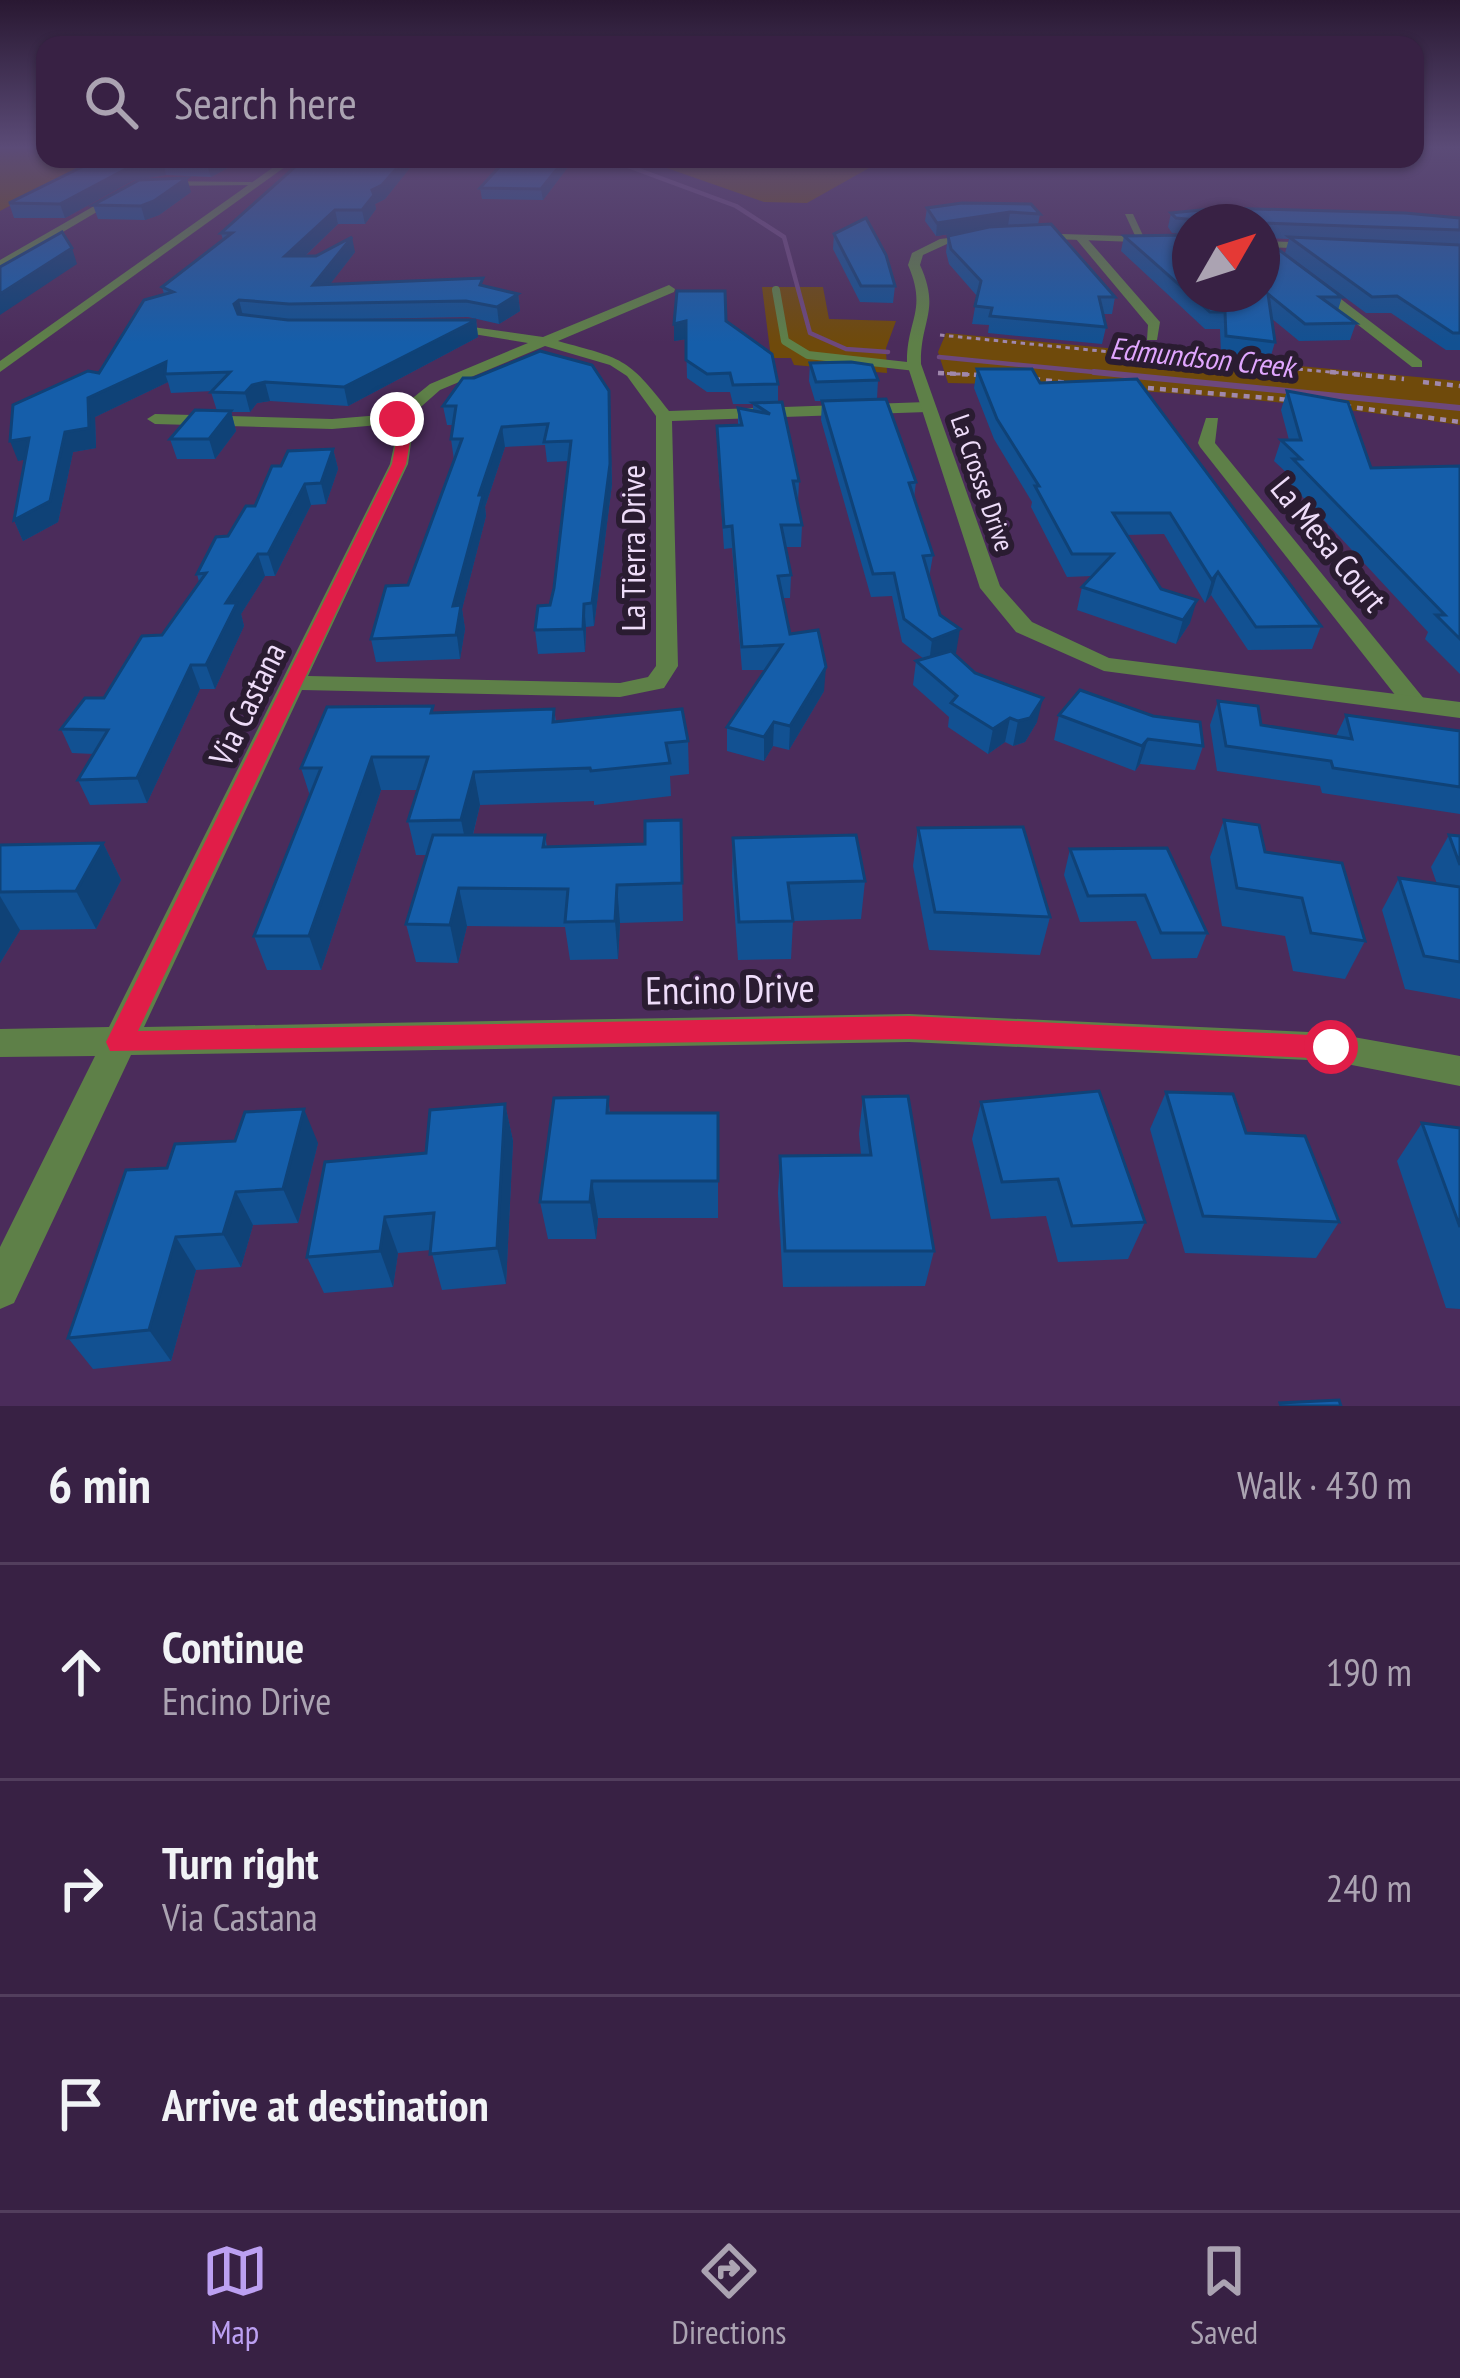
<!DOCTYPE html>
<html lang="en">
<head>
<meta charset="utf-8">
<style>
	:root { --surface:#382144; --page:#432e4f; --text:#f1f3f6; --muted:#aba3b2; --line:#523e5d; --accent:#bca0f2 }
	body { margin:0; font-family:"PT Sans Narrow",sans-serif; background:var(--page); color:var(--text) }
	.compass { position:absolute; left:1172px; top:204px; width:108px; height:108px; border-radius:50%; background:var(--surface); box-shadow:0 3px 9px #0004; rotate:51deg }
	.stop { position:absolute; width:36px; height:36px; margin:-27px; border:9px solid #e11d48; border-radius:50%; background:#fff }
	.stop.end { background:#e11d48; border-color:#fff; box-shadow:0 3px 12px #0008 }
	.list { margin:0; padding:0; list-style:none }
	h2 { display:flex; justify-content:space-between; align-items:center; height:156px; margin:0; padding:0 48px; font-size:51px }
	h2 small { font-size:39px; font-weight:400; color:var(--muted) }
	.list li { display:grid; grid-template-columns:78px 1fr auto; gap:36px; align-items:center; box-sizing:border-box; height:216px; padding:0 48px; border-top:3px solid var(--line) }
	.list b { display:block; font-size:45px; white-space:nowrap }
	.list p { margin:0; font-size:39px; white-space:nowrap; color:var(--muted) }
	.list em { font-size:39px; font-style:normal; color:var(--muted) }
	.icon { flex:none; width:66px; height:66px; fill:none; stroke:currentColor; stroke-width:2; stroke-linecap:round; stroke-linejoin:round }
	.map { position:relative; flex:none; width:1460px; height:1406px; overflow:hidden }
	.search { position:absolute; background:var(--surface); box-shadow:0 3px 9px #0004; left:36px; right:36px; top:36px; height:132px; display:flex; align-items:center; gap:30px; box-sizing:border-box; padding:0 42px; border-radius:24px; color:var(--muted); font-size:45px }
	.sheet { height:804px; background:var(--surface) }
	nav { display:flex; justify-content:space-around; align-items:center; box-sizing:border-box; height:168px; border-top:3px solid var(--line); background:var(--surface); font-size:33px; color:var(--muted) }
	nav a { display:grid; justify-items:center; gap:6px }
	nav .on { color:var(--accent) }
	.map>svg:first-child { display:block }
	.green { fill:#6f4a0b }
	.lines { fill:none; stroke-linecap:round; stroke-linejoin:round }
	.stream-far1 { stroke:#6d487d; stroke-width:4.5 }
	.stream { stroke:#6d487d; stroke-width:6 }
	.path-far1 { stroke:#a088ad; stroke-width:3; stroke-dasharray:4.5 4.5; stroke-linecap:butt }
	.path { stroke:#a088ad; stroke-width:4.5; stroke-dasharray:6 6; stroke-linecap:butt }
	.service { stroke:#5e8048; stroke-width:8 }
	.minor { fill:#5e8048; fill-rule:evenodd }
	.tertiary { fill:#5e8048; fill-rule:evenodd }
	.wall { fill:#125192 }
	.shaded-wall { fill:#0f4277 }
	.building { fill:#155eaa; stroke:#0f4277; stroke-width:3 }
	.route { fill:#e11d48 }
	.labels { text-anchor:middle; stroke-width:12; stroke-linejoin:round; paint-order:stroke }
	.far-street-label { font-size:27px; fill:#eedcf9; stroke:#2a1c31 }
	.far-water-label { font-size:30px; font-style:italic; fill:#e1a6ff; stroke:#2a1c31 }
	.street-label { font-size:33px; fill:#eedcf9; stroke:#2a1c31 }
	.near-street-label { font-size:39px; fill:#eedcf9; stroke:#2a1c31 }
</style>
</head>
<body>
<div class="map">
<svg width="1460" height="1406" viewBox="0 0 1460 1406">
	<rect width="100%" height="100%" fill="#4b2c5b"/>
	<!-- green -->
	<g class="green">
		<polygon points="0,146 45,146 45,159 98,159 0,211"/>
		<polygon points="641,159 885,159 807,203 764,202"/>
		<polygon points="762,287 823,287 829,319 896,321 886,348 887,373 794,365 791,358 771,358"/>
		<path d="M946 333 1460 381V425C1291 400 1120 386 948 383L938 352Z"/>
	</g>
	<g class="lines">
		<!-- stream-far1 -->
		<g class="stream-far1">
			<polyline points="609,159 736,206 784,237 810,333 846,349 888,352"/>
			<polyline points="939,357 1125,375"/>
		</g>
		<!-- stream -->
		<polyline class="stream" points="1094,372 1460,408"/>
		<!-- path-far1 -->
		<g class="path-far1">
			<polyline points="940,335 1141,355"/>
			<polyline points="1155,356 1362,375"/>
			<polyline points="938,373 979,375"/>
		</g>
		<!-- path -->
		<g class="path">
			<polyline points="1330,372 1404,379"/>
			<polyline points="938,373 979,375"/>
			<polyline points="1034,379 1069,383"/>
			<polyline points="1423,382 1460,386"/>
			<polyline points="1136,387 1290,400"/>
			<polyline points="1345,406 1460,422"/>
		</g>
		<!-- service -->
		<polyline class="service" points="776,290 785,341 808,355 916,367"/>
		<!-- minor -->
		<g class="minor">
			<polygon points="153,181 251,182 256,185 157,186"/>
			<polygon points="115,194 124,196 0,269 0,260"/>
			<polygon points="1125,214 1133,214 1146,242 1138,242"/>
			<polygon points="1076,235 1084,235 1160,322 1157,340 1147,340 1148,325 1076,239"/>
			<polygon points="1312,283 1320,283 1422,361 1422,367 1412,367 1312,289"/>
			<path d="M669 285 675 289 674 292 558 341C622 359 627 356 669 411L927 402 935 407 927 412 672 421 678 666 664 688 620 697 302 690 144 1027 909 1014 1331 1033 1460 1056V1086L1331 1061 909 1042 131 1055 14 1303 0 1309V1247L95 1056 0 1057V1029L109 1027 390 464 396 436 391 424 332 429 155 424 147 419 155 414 332 419 393 414 430 384 528 343 449 330 442 326 444 323 543 337ZM545 346 610 365 627 376 656 416V666L648 677 620 683 308 676 408 464 412 436 406 420 440 390Z"/>
			<polygon points="1206,418 1218,418 1215,443 1425,700 1428,705 1425,710 1407,710 1200,447 1198,443"/>
		</g>
		<!-- tertiary -->
		<g class="tertiary">
			<polygon points="285,159 296,159 0,372 0,361"/>
			<polygon points="1030,233 1190,238 1190,244 1026,238"/>
			<path d="M981 234V238L947 244 923 255 920 265C941 311 920 320 921 364L1000 586 1032 622 1109 658 1460 702V718L1104 671 1016 632 980 588 907 364C906 320 928 311 908 265L912 253 940 239Z"/>
			<polygon points="1262,241 1320,243 1326,246 1320,249 1262,247"/>
		</g>
	</g>
	<!-- wall -->
	<g class="wall">
		<polygon points="98,159 244,159 211,177 166,175 134,180 65,218 14,218 9,203"/>
		<polygon points="298,159 417,159 385,199 375,204 376,209 365,224 338,224 305,256 355,252 330,284 484,286 518,294 520,311 499,324 468,317 310,320 476,320 478,337 348,406 270,401 257,403 250,412 231,412 236,431 215,459 177,459 170,439 217,411 211,392 213,391 171,393 168,382 95,417 96,448 73,452 58,522 23,541 14,520 25,459 18,461 99,373 164,294 162,287 223,240 221,233 302,161"/>
		<polygon points="534,159 571,159 571,163 543,200 482,199 480,188"/>
		<polygon points="191,192 159,215 145,220 98,219 93,205"/>
		<polygon points="927,208 1040,214 1038,225 1115,297 1112,314 1103,314 1106,327 1102,344 988,333 989,325 972,324 977,296 949,264 946,252 948,236 970,231 936,236 925,221"/>
		<polygon points="1171,213 1460,218 1460,350 1446,350 1391,313 1366,313 1285,253 1289,239 1263,238 1342,297 1338,310 1356,323 1350,340 1299,341 1271,318 1275,342 1270,359 1221,354 1220,329 1205,329 1121,251 1124,236 1190,235 1262,222 1190,222 1190,235 1172,233 1168,227"/>
		<polygon points="834,234 895,286 893,303 860,302 833,249"/>
		<polygon points="726,321 778,384 778,402 799,481 798,502 802,525 801,547 785,547 791,575 790,598 783,598 790,634 824,691 789,750 773,746 764,761 727,751 727,727 766,670 742,670 732,548 724,549 717,446 717,426 738,425 738,408 753,411 753,404 733,404 730,392 707,392 687,378 686,339 674,341"/>
		<polygon points="810,363 878,380 877,399 916,482 914,498 933,555 929,578 940,615 956,653 954,654 1037,722 1025,742 1013,746 1005,742 988,754 948,727 949,717 913,685 916,661 924,659 902,642 892,596 871,597 821,420 822,401 815,401 809,381"/>
		<polygon points="977,369 1040,383 1321,626 1312,649 1248,650 1211,595 1205,603 1164,534 1126,535 1161,589 1190,623 1176,644 1077,610 1082,587 1092,576 1067,577 1031,507 1032,502 994,439 974,388"/>
		<polygon points="609,391 612,484 594,626 586,627 585,652 538,654 535,630 550,605 554,588 569,461 547,462 545,445 505,447 485,507 486,516 462,609 465,629 460,659 376,662 371,639 408,585 454,460 451,439 453,425 447,425 443,406"/>
		<polygon points="1287,391 1371,468 1460,466 1460,674 1425,639 1428,632 1286,479 1288,474 1274,461 1281,440 1289,440 1281,410"/>
		<polygon points="333,449 338,469 326,504 311,505 275,576 265,576 241,614 244,626 215,689 200,689 147,803 90,805 78,780 94,754 72,753 61,729 104,698 162,635 199,582 197,574 255,506 281,466"/>
		<polygon points="1218,701 1261,725 1336,736 1346,715 1460,731 1460,814 1322,793 1320,786 1217,771 1210,725"/>
		<polygon points="554,709 556,721 688,741 689,774 670,776 671,796 594,805 594,801 480,805 473,835 545,835 547,847 645,844 681,820 683,921 620,923 618,959 570,960 565,927 467,926 458,963 416,962 406,924 427,855 416,855 408,821 418,790 381,790 321,970 267,970 254,936 310,796 301,768 435,713"/>
		<polygon points="1059,715 1203,746 1195,770 1140,764 1135,771 1054,740"/>
		<polygon points="1224,820 1265,852 1365,941 1345,979 1293,971 1285,936 1222,926 1210,857"/>
		<polygon points="918,828 1050,917 1040,955 929,950 913,866"/>
		<polygon points="1449,835 1460,836 1460,999 1405,989 1382,910 1399,878 1437,884 1431,867"/>
		<polygon points="733,838 865,881 861,919 793,921 791,959 738,960 732,876"/>
		<polygon points="103,843 121,880 96,929 20,930 0,963 0,845"/>
		<polygon points="1070,849 1207,933 1197,958 1152,959 1136,921 1080,922 1064,875"/>
		<polygon points="1166,1092 1246,1133 1339,1222 1316,1258 1185,1253 1150,1129"/>
		<polygon points="608,1097 610,1113 718,1113 718,1218 598,1218 596,1239 548,1239 540,1202"/>
		<polygon points="863,1097 934,1251 925,1286 783,1287 778,1193 780,1156 861,1155 859,1134"/>
		<polygon points="981,1102 1145,1222 1128,1259 1058,1262 1046,1216 991,1219 972,1139"/>
		<polygon points="505,1104 513,1141 506,1284 442,1290 431,1250 398,1253 393,1287 324,1293 307,1257 426,1153"/>
		<polygon points="1422,1123 1460,1128 1460,1309 1446,1308 1397,1161"/>
		<polygon points="318,1143 298,1223 253,1225 241,1267 196,1270 171,1361 93,1369 68,1338 167,1168"/>
	</g>
	<!-- shaded-wall -->
	<g class="shaded-wall">
		<polygon points="218,159 244,159 211,177 207,165"/>
		<polygon points="405,159 417,159 385,199 375,204 376,209 365,224 362,210 372,190"/>
		<polygon points="565,159 571,159 571,163 543,200 541,189"/>
		<polygon points="163,162 166,175 134,180 65,218 60,204 130,167"/>
		<polygon points="187,178 191,192 159,215 145,220 141,206"/>
		<polygon points="335,210 338,224 289,271 285,256"/>
		<polygon points="1010,212 1008,226 936,236 937,223"/>
		<polygon points="352,237 355,252 317,301 313,285"/>
		<polygon points="72,248 77,264 0,315 0,294"/>
		<polygon points="518,294 520,311 499,324 497,307"/>
		<polygon points="239,300 243,316 238,321 234,304"/>
		<polygon points="476,320 478,337 348,406 344,387"/>
		<polygon points="686,321 687,339 674,341 674,324"/>
		<polygon points="166,362 165,374 168,382 95,417 96,448 73,452 58,522 23,541 14,520 65,432 88,398"/>
		<polygon points="265,382 270,401 257,403 250,412 245,393 252,385"/>
		<polygon points="609,391 612,484 594,626 592,603"/>
		<polygon points="231,411 236,431 215,459 209,439"/>
		<polygon points="502,427 505,447 485,507 486,516 462,609 465,629 460,659 453,606 479,495"/>
		<polygon points="29,438 37,457 18,461 10,441"/>
		<polygon points="333,449 338,469 326,504 321,483"/>
		<polygon points="305,484 311,505 275,576 268,554"/>
		<polygon points="258,554 265,576 241,614 244,626 215,689 206,665 226,603"/>
		<polygon points="1218,572 1211,595 1205,603 1212,580"/>
		<polygon points="1197,600 1190,623 1176,644 1183,620"/>
		<polygon points="584,604 586,627 585,652 583,629"/>
		<polygon points="960,629 956,653 929,663 932,640"/>
		<polygon points="191,665 200,689 147,803 137,778"/>
		<polygon points="826,667 824,691 789,750 790,726"/>
		<polygon points="1043,698 1037,722 1025,742 1013,746 1018,721"/>
		<polygon points="1010,718 1005,742 988,754 993,729"/>
		<polygon points="774,722 773,746 764,761 764,737"/>
		<polygon points="1148,739 1140,764 1135,771 1142,746"/>
		<polygon points="372,757 381,790 321,970 309,936"/>
		<polygon points="474,772 480,805 468,854 461,820"/>
		<polygon points="103,843 121,880 96,929 76,891"/>
		<polygon points="617,885 620,923 618,959 615,921"/>
		<polygon points="459,888 467,926 458,963 450,925"/>
		<polygon points="0,896 20,930 0,963"/>
		<polygon points="505,1104 513,1141 506,1284 497,1248"/>
		<polygon points="304,1109 318,1143 298,1223 283,1189"/>
		<polygon points="592,1181 598,1218 596,1239 590,1202"/>
		<polygon points="236,1192 253,1225 241,1267 223,1234"/>
		<polygon points="385,1217 398,1253 393,1287 380,1251"/>
		<polygon points="176,1237 196,1270 171,1361 149,1330"/>
	</g>
	<!-- building -->
	<g class="building">
		<polygon points="98,159 218,159 207,165 163,162 130,167 60,204 9,203"/>
		<polygon points="304,159 405,159 382,185 372,190 374,195 362,210 335,210 285,256 316,256 352,237 313,285 483,278 480,285 518,294 497,307 466,301 289,304 239,300 234,304 238,314 288,320 476,320 344,387 265,382 252,385 245,393 211,392 230,372 165,374 166,362 88,398 89,428 65,432 50,501 14,520 29,438 10,441 13,405 88,371 99,373 144,300 173,292 162,287 232,233 221,233"/>
		<polygon points="534,159 565,159 541,189 480,188 501,165"/>
		<polygon points="187,178 154,201 141,206 93,205 139,180"/>
		<polygon points="962,203 1031,204 1040,214 1010,212 937,223 927,208"/>
		<polygon points="1221,208 1405,213 1460,218 1460,230 1263,223 1263,238 1342,297 1320,297 1356,323 1305,324 1268,294 1275,342 1226,336 1225,312 1210,312 1124,236 1190,235 1190,294 1262,294 1262,222 1197,222 1197,220 1176,218 1171,213"/>
		<polygon points="866,218 886,255 895,286 861,286 834,234"/>
		<polygon points="1051,224 1115,297 1099,297 1106,327 990,316 992,308 975,306 981,281 951,249 948,236 989,227"/>
		<polygon points="62,232 72,248 0,294 0,267"/>
		<polygon points="1289,237 1460,245 1460,333 1453,333 1397,296 1372,297"/>
		<polygon points="677,291 725,291 726,321 772,354 778,384 733,385 730,373 707,374 686,360 686,321 674,324"/>
		<polygon points="540,351 592,365 609,391 610,464 592,603 584,604 583,629 535,630 538,606 550,605 554,588 571,441 544,442 548,424 502,427 479,495 483,495 453,606 461,605 456,635 371,639 386,586 408,585 462,439 451,439 456,406 443,406 463,378 474,378"/>
		<polygon points="851,362 872,365 878,380 816,382 810,363"/>
		<polygon points="977,369 1032,369 1040,383 1137,379 1321,626 1256,627 1218,572 1212,580 1170,513 1113,513 1161,589 1197,600 1183,620 1082,587 1113,554 1072,554 1035,486 1039,486 997,419"/>
		<polygon points="1287,391 1348,402 1371,468 1460,466 1460,639 1436,615 1445,615 1293,459 1301,459 1281,440 1301,440"/>
		<polygon points="886,399 916,482 909,483 933,555 923,556 940,615 960,629 932,640 904,619 894,573 873,574 822,401"/>
		<polygon points="782,402 799,481 793,481 802,525 781,525 791,575 778,576 790,634 818,630 826,667 790,726 774,722 764,737 727,727 782,645 742,647 732,526 724,527 717,426 742,425 738,408 770,414 753,403"/>
		<polygon points="195,410 231,411 209,439 170,439"/>
		<polygon points="333,449 321,483 305,484 268,554 258,554 226,603 237,603 206,665 191,665 137,778 78,780 108,730 61,729 85,698 104,698 142,636 162,635 206,573 197,574 216,537 228,536 246,506 255,506 272,466 281,466 288,451"/>
		<polygon points="951,651 975,673 1043,698 1030,718 1018,721 1010,718 993,729 951,703 957,696 916,661"/>
		<polygon points="1080,690 1153,716 1200,722 1203,746 1148,739 1142,746 1059,715"/>
		<polygon points="1218,701 1258,706 1261,725 1352,739 1346,715 1460,731 1460,787 1333,768 1331,761 1226,746"/>
		<polygon points="433,706 431,713 554,709 553,722 682,709 688,741 666,743 670,763 591,771 590,768 474,772 461,820 408,821 428,757 372,757 309,936 254,936 321,768 301,768 327,707"/>
		<polygon points="681,820 682,883 617,885 615,921 565,922 568,889 459,888 450,925 406,924 433,835 545,835 543,847 645,844 645,821"/>
		<polygon points="1224,820 1259,825 1265,852 1342,863 1365,941 1311,933 1302,898 1237,888"/>
		<polygon points="1023,827 1050,917 935,912 918,828"/>
		<polygon points="856,835 865,881 788,883 793,921 739,922 733,838"/>
		<polygon points="1449,835 1460,836 1460,865"/>
		<polygon points="103,843 76,891 0,892 0,845"/>
		<polygon points="1167,848 1207,933 1161,933 1145,895 1088,896 1070,849"/>
		<polygon points="1399,878 1460,887 1460,962 1424,956"/>
		<polygon points="1099,1091 1145,1222 1072,1226 1058,1179 1002,1182 981,1102"/>
		<polygon points="1166,1092 1233,1094 1246,1133 1305,1136 1339,1222 1203,1216"/>
		<polygon points="908,1096 934,1251 785,1251 780,1156 871,1155 863,1097"/>
		<polygon points="608,1097 607,1113 718,1113 718,1181 592,1181 590,1202 540,1202 554,1098"/>
		<polygon points="505,1104 497,1248 430,1254 434,1213 385,1217 380,1251 307,1257 325,1162 426,1153 430,1110"/>
		<polygon points="304,1109 283,1189 236,1192 223,1234 176,1237 149,1330 68,1338 126,1170 167,1168 175,1144 235,1141 245,1112"/>
		<polygon points="1422,1123 1460,1128 1460,1227"/>
		<polygon points="1339,1400 1341,1406 1281,1406 1280,1403"/>
	</g>
	<!-- sky -->
	<linearGradient id="sky" x2="0" y2="1"><stop stop-color="#291832"/><stop offset="0.43" stop-color="#5b4b77"/><stop offset="1" stop-color="#5b4b77" stop-opacity="0"/></linearGradient>
	<rect width="1460" height="343" fill="url(#sky)"/>
	<!-- route -->
	<polygon class="route" points="393,416 402,416 411,436 406,464 138,1031 909,1016 1331,1036 1340,1039 1344,1047 1340,1055 1331,1059 909,1039 110,1051 106,1042 392,464 397,436"/>
	<g class="labels">
		<!-- far-street labels -->
		<g class="far-street-label">
			<text transform="translate(982 483) rotate(71)" y="9">La Crosse Drive</text>
		</g>
		<!-- far-water labels -->
		<g class="far-water-label">
			<text transform="translate(1202 358) rotate(6)" y="10">Edmundson Creek</text>
		</g>
		<!-- street labels -->
		<g class="street-label">
			<text transform="translate(1329 544) rotate(51)" y="12">La Mesa Court</text>
			<text transform="translate(633 548) rotate(-90)" y="12">La Tierra Drive</text>
			<text transform="translate(247 704) rotate(-64)" y="12">Via Castana</text>
		</g>
		<!-- near-street labels -->
		<g class="near-street-label">
			<text transform="translate(730 989) rotate(-1)" y="14">Encino Drive</text>
		</g>
	</g>
</svg>
<svg class="compass" viewBox="-18 -18 36 36"><path d="M0-13l5 13h-10z" fill="#e53935"/><path d="M0 13l5-13h-10z" fill="#aba3b2"/></svg>
<div class="stop" style="left:1331px;top:1047px"></div>
<div class="stop end" style="left:397px;top:419px"></div>
<div class="search"><svg class="icon" aria-label="search" viewBox="0 0 24 24"><circle cx="10" cy="10" r="6"/><path d="M15 15l6 6"/></svg>Search here</div>
</div>
<section class="sheet">
<h2>6 min<small>Walk · 430 m</small></h2>
<ul class="list">
<li><svg class="icon" aria-label="ahead" viewBox="0 0 24 24"><path d="M12 20V5M6 11l6-6 6 6"/></svg><div><b>Continue</b><p>Encino Drive</p></div><em>190 m</em></li>
<li><svg class="icon" aria-label="right" viewBox="0 0 24 24"><path d="M7 20v-9h11M14 6l5 5-5 5"/></svg><div><b>Turn right</b><p>Via Castana</p></div><em>240 m</em></li>
<li><svg class="icon" aria-label="arrive" viewBox="0 0 24 24"><path d="M6 21V4h12l-3 4 3 4H6"/></svg><div><b>Arrive at destination</b></div></li>
</ul>
</section>
<nav>
<a class="on"><svg class="icon" aria-label="map" viewBox="0 0 24 24"><path d="M3 6l6-2 6 2 6-2v14l-6 2-6-2-6 2zM9 4v14M15 6v14"/></svg>Map</a>
<a><svg class="icon" aria-label="directions" viewBox="0 0 24 24"><path d="M12 3l9 9-9 9-9-9zM9 14v-3h6M13 9l2 2-2 2"/></svg>Directions</a>
<a><svg class="icon" aria-label="saved" viewBox="0 0 24 24"><path d="M7 4h10v16l-5-4-5 4z"/></svg>Saved</a>
</nav>
</body>
</html>
